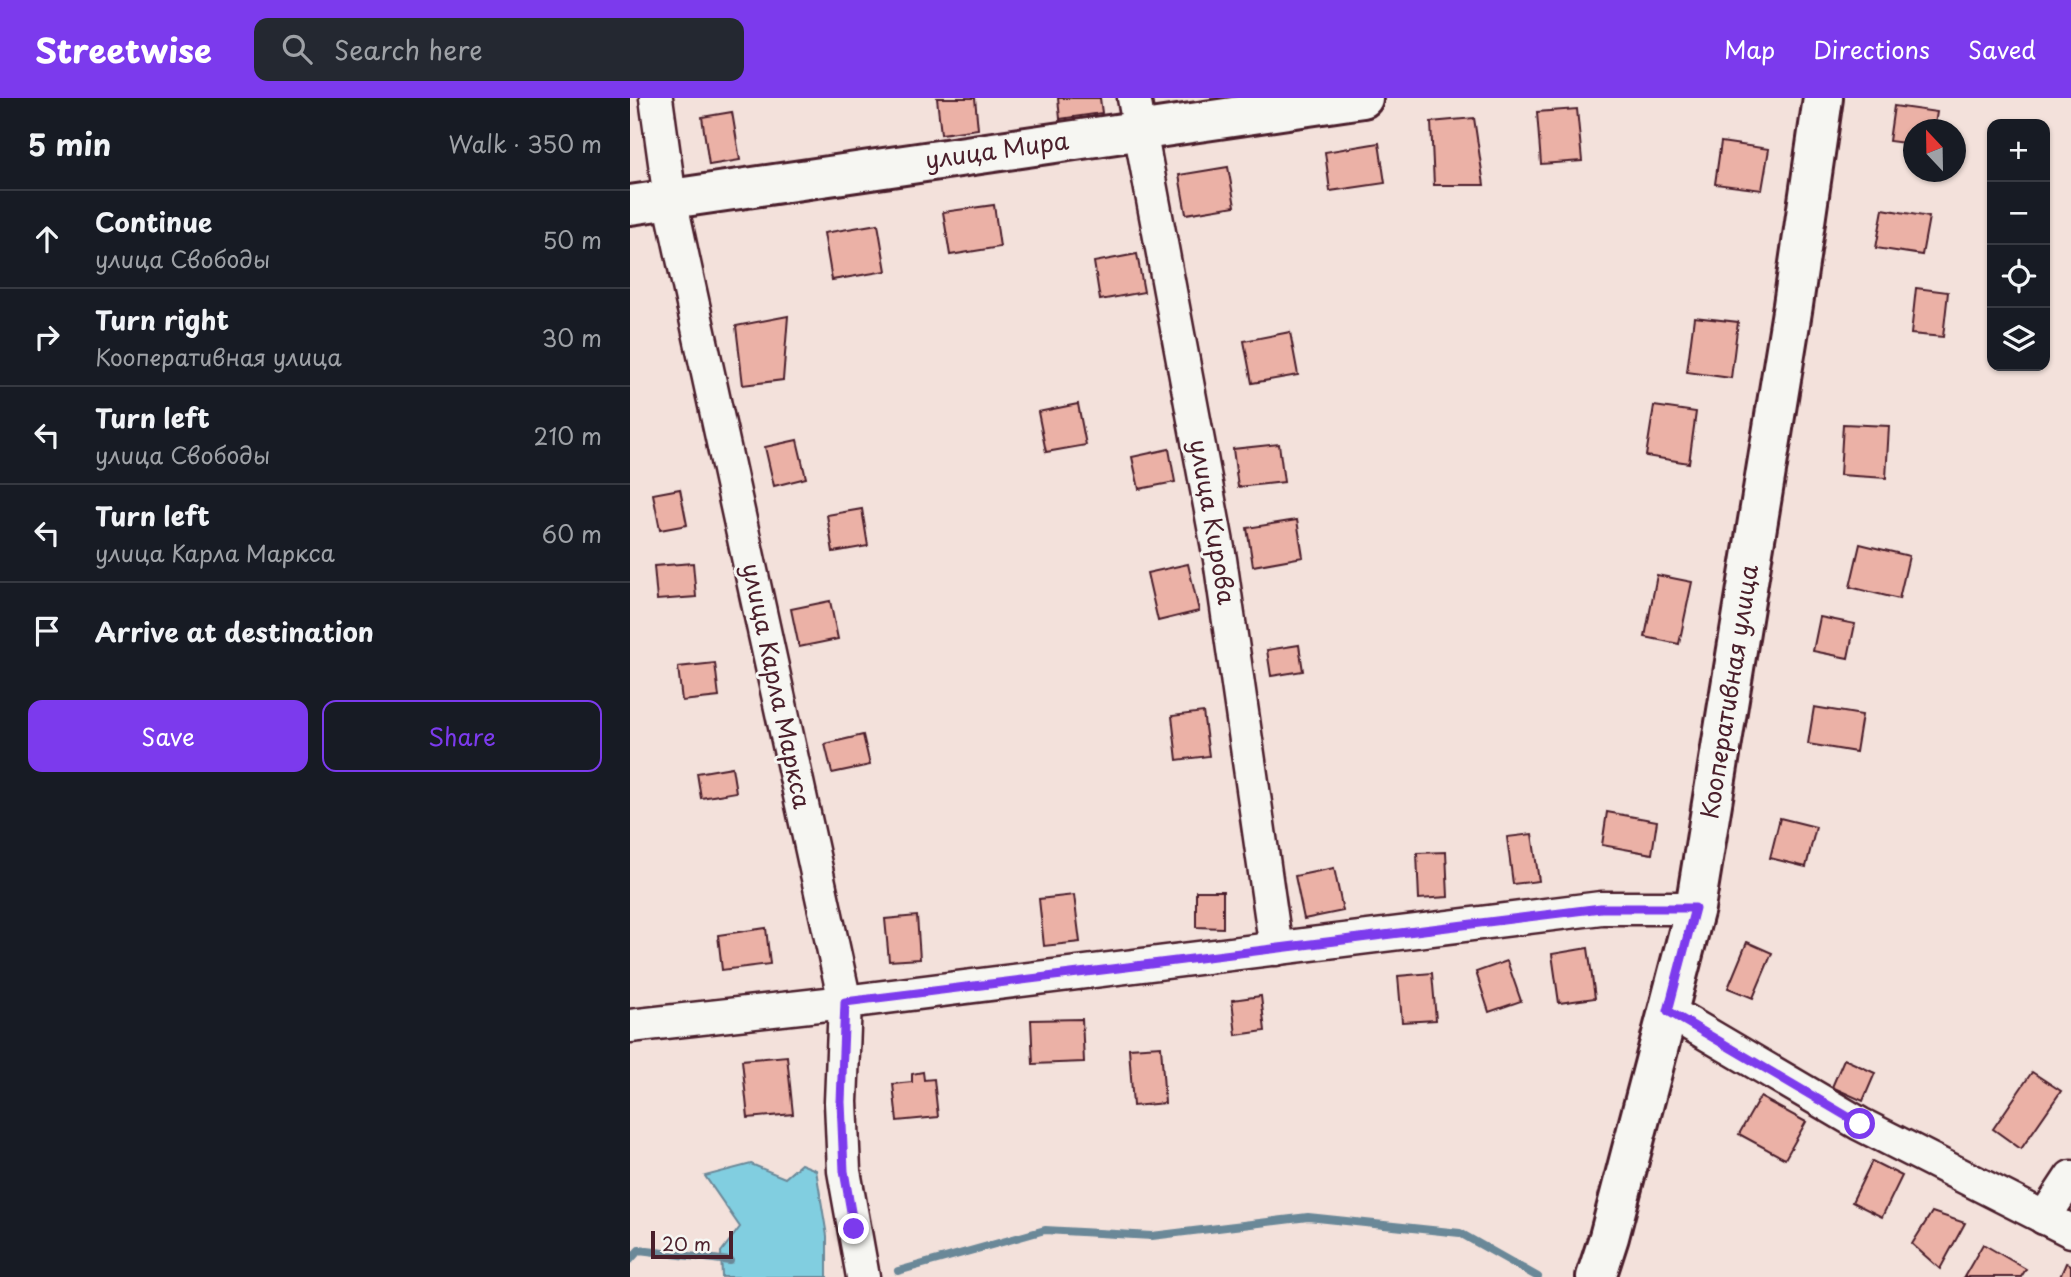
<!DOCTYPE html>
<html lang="en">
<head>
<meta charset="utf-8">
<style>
	:root { --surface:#171b24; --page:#242831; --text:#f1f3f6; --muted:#9ea1a6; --line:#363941; --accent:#7c3aed }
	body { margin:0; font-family:"Playpen Sans",sans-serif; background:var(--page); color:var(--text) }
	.controls { position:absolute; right:21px; top:21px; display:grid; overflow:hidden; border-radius:14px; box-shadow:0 2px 5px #0004 }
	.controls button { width:63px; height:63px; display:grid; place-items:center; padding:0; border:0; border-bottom:2px solid var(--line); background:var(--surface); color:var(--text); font:35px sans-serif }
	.compass { position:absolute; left:1273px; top:21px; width:63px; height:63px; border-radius:50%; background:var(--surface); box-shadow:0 2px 5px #0004; rotate:338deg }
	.scale { position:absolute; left:21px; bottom:18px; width:82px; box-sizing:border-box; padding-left:7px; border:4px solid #4a1f2b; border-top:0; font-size:19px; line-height:24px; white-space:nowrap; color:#4a1f2b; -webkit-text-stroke:5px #f6f6f2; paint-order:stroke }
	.stop { position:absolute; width:21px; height:21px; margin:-16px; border:5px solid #7c3aed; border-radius:50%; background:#fff }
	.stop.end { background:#7c3aed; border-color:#fff; box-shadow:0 2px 7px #0008 }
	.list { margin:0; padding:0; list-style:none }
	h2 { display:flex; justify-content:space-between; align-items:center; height:91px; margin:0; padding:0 28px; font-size:30px }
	h2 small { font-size:23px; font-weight:400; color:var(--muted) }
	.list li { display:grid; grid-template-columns:46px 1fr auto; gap:21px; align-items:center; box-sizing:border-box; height:98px; padding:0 28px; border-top:2px solid var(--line) }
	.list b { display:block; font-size:26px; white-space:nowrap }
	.list p { margin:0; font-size:23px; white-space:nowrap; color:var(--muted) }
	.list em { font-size:23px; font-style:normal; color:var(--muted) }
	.actions { display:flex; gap:14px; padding:21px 28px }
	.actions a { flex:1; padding:16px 0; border:2px solid var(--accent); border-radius:14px; text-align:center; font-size:24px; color:var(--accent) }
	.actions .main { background:var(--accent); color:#fff }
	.icon { flex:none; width:38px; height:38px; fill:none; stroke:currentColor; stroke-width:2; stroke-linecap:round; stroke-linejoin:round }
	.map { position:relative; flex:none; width:1441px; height:1179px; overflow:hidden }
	header { display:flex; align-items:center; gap:42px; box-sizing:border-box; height:98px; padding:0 35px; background:var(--accent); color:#fff }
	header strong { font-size:33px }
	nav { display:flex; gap:38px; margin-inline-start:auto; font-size:24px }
	.search { width:490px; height:63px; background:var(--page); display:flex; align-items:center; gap:18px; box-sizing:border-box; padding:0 24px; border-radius:14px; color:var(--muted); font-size:26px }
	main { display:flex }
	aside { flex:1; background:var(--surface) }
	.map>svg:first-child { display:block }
	.water { fill:#81cee0; stroke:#6b8898; stroke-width:2 }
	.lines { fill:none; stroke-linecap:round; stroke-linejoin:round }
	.stream { stroke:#6b8898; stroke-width:8 }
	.building { fill:#ebb1a6; stroke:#4a1f2b; stroke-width:2 }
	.minor-casing { stroke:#4a1f2b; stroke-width:37 }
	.tertiary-casing { stroke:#4a1f2b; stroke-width:44 }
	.secondary-casing { stroke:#4a1f2b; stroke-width:44 }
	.minor { stroke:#f6f6f2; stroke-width:32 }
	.tertiary { stroke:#f6f6f2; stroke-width:38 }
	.secondary { stroke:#f6f6f2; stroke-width:38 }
	.route { stroke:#7c3aed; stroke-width:9 }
	.labels { text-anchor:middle; stroke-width:6; stroke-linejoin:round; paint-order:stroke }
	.street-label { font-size:24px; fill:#4a1f2b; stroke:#f6f6f2 }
</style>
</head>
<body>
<header>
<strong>Streetwise</strong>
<div class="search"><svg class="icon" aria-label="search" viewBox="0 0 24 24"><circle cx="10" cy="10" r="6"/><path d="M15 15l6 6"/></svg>Search here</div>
<nav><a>Map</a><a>Directions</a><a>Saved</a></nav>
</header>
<main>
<aside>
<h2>5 min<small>Walk · 350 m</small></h2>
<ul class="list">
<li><svg class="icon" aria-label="ahead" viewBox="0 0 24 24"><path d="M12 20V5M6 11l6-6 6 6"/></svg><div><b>Continue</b><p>улица Свободы</p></div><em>50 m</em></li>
<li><svg class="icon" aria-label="right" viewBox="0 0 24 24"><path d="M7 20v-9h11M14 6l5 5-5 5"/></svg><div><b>Turn right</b><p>Кооперативная улица</p></div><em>30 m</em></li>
<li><svg class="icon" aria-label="left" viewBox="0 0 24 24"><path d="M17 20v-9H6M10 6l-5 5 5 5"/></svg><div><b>Turn left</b><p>улица Свободы</p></div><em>210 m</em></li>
<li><svg class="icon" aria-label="left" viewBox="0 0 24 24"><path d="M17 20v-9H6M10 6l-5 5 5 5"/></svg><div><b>Turn left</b><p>улица Карла Маркса</p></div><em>60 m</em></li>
<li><svg class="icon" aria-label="arrive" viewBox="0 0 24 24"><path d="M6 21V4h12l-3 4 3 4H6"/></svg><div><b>Arrive at destination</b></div></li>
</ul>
<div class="actions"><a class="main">Save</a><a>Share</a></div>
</aside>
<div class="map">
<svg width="1441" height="1179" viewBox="0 0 1441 1179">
	<rect width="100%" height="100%" fill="#f3e1db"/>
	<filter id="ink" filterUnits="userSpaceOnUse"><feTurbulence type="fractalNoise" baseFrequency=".0143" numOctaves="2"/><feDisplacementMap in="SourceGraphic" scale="14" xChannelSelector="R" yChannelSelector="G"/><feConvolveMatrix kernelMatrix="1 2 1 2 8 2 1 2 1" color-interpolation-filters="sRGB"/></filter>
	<g filter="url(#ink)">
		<!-- water -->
		<polygon class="water" points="121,1066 155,1080 171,1066 186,1072 197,1138 197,1179 92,1179 91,1154 110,1129 75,1078"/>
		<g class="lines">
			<!-- stream -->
			<g class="stream">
				<polyline points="0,1162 9,1152 100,1163"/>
				<polyline points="268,1173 415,1132 522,1138 678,1119 830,1135 908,1179"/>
			</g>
		</g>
		<!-- building -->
		<g class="building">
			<polygon points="307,0 345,0 348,31 311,36"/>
			<polygon points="428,0 470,0 472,15 430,21"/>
			<polygon points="1264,8 1307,14 1304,32 1283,32 1283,46 1259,43"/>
			<polygon points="947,11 952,63 911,66 907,14"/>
			<polygon points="102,14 110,62 79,67 72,19"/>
			<polygon points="844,20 854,87 804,87 801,24"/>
			<polygon points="1091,44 1139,51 1132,92 1085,86"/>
			<polygon points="749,45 755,85 700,93 695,54"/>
			<polygon points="598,69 605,108 556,116 549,77"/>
			<polygon points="364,107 370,149 320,157 313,114"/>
			<polygon points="1253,111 1299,119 1292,157 1246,150"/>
			<polygon points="248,126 256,173 202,182 194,135"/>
			<polygon points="507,156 514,194 470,202 464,164"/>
			<polygon points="1286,190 1318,194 1313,239 1281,236"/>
			<polygon points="158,218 153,282 113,287 106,228"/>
			<polygon points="1064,219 1108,224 1101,280 1057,274"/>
			<polygon points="660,234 668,277 622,285 614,243"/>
			<polygon points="448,306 456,347 416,354 408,314"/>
			<polygon points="1024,308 1066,314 1059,365 1016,358"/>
			<polygon points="1213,326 1259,328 1256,380 1210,377"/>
			<polygon points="167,342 176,380 144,388 135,349"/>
			<polygon points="649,346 654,384 608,389 603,351"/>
			<polygon points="539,351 545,384 509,391 502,359"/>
			<polygon points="50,391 57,427 30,432 23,396"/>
			<polygon points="232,411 238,448 203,454 197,417"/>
			<polygon points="667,422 673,459 623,468 617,430"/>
			<polygon points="1230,446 1279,458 1269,501 1220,489"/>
			<polygon points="63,465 66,499 27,502 24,468"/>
			<polygon points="558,466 569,513 528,523 517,475"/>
			<polygon points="1027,477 1062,484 1049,546 1015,539"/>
			<polygon points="200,503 208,541 169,549 161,511"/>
			<polygon points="1190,519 1225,526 1218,560 1183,553"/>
			<polygon points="669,547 673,573 641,578 637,552"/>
			<polygon points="85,565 89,599 52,603 48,569"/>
			<polygon points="1184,609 1232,617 1226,654 1178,646"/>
			<polygon points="573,614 579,658 547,662 542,618"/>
			<polygon points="233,637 240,667 202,675 195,646"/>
			<polygon points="102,669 106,694 71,700 67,675"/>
			<polygon points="977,714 1027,723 1022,756 972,747"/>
			<polygon points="1150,720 1186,729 1176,769 1140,760"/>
			<polygon points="902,736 909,783 883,786 877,739"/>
			<polygon points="816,754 818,799 789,801 787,755"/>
			<polygon points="704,770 713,813 674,821 665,778"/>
			<polygon points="566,793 593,793 593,830 566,829"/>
			<polygon points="444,797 450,844 414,848 409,801"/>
			<polygon points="287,818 290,861 259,863 255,821"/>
			<polygon points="136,830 140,866 92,872 88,837"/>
			<polygon points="1117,844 1142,855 1123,900 1098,890"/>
			<polygon points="958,850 965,900 929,905 922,856"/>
			<polygon points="877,863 891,903 859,914 846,874"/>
			<polygon points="802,875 806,922 772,924 768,878"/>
			<polygon points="631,898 635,933 606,937 602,902"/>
			<polygon points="452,921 454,964 403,966 401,922"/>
			<polygon points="531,948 535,1005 503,1008 499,950"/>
			<polygon points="157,958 163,1016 118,1020 112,962"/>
			<polygon points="1214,961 1245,975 1233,1003 1202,989"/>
			<polygon points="293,974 294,982 304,981 308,1019 267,1023 263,986 282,984 282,976"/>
			<polygon points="1402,974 1431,993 1391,1051 1363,1031"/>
			<polygon points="1130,999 1176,1024 1155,1061 1109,1036"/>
			<polygon points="1242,1063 1272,1078 1252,1119 1222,1104"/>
			<polygon points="1302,1114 1335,1125 1310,1171 1282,1146"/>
			<polygon points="1353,1146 1396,1171 1391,1179 1334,1179"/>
			<polygon points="1436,1165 1441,1167 1441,1179 1430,1179"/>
		</g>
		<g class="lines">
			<!-- minor casing -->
			<g class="minor-casing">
				<g id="minor">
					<polyline points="26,0 40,101 215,904 211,1004 214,1073 233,1179"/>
					<polyline points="504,0 590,461 646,851"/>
					<polyline points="1038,913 1230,1026 1441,1133"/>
					<polyline points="0,928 215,904 971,810 1065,810"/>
					<polyline points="1414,1120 1441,1079"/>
				</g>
			</g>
			<!-- tertiary casing -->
			<g class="tertiary-casing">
				<polyline id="tertiary" points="0,107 733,0"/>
			</g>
			<!-- secondary casing -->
			<g class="secondary-casing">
				<polyline id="secondary" points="966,1179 979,1139 1065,810 1163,207 1193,0"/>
			</g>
			<!-- minor -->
			<use href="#minor" class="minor"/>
			<!-- tertiary -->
			<use href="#tertiary" class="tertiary"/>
			<!-- secondary -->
			<use href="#secondary" class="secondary"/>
		</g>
	</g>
	<g class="lines" filter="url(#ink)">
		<!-- route -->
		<polyline class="route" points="224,1131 214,1073 211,1004 215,904 971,810 1065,810 1038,913 1230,1026"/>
	</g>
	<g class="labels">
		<!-- street labels -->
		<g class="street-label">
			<text transform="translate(367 53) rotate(-8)" y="8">улица Мира</text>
			<text transform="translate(582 424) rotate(80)" y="8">улица Кирова</text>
			<text transform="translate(146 588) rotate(78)" y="8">улица Карла Маркса</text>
			<text transform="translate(1100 594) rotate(-81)" y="8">Кооперативная улица</text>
		</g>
	</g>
</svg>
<div class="controls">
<button>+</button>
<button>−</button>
<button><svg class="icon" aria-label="locate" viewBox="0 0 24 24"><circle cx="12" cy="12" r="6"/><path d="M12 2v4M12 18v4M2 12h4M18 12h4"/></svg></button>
<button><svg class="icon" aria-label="layers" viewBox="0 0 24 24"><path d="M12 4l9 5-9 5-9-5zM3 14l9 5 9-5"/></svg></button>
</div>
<svg class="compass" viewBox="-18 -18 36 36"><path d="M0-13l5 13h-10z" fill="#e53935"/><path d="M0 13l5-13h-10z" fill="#9ea1a6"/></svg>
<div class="scale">20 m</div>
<div class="stop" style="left:1230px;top:1026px"></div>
<div class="stop end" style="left:224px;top:1131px"></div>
</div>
</main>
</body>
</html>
